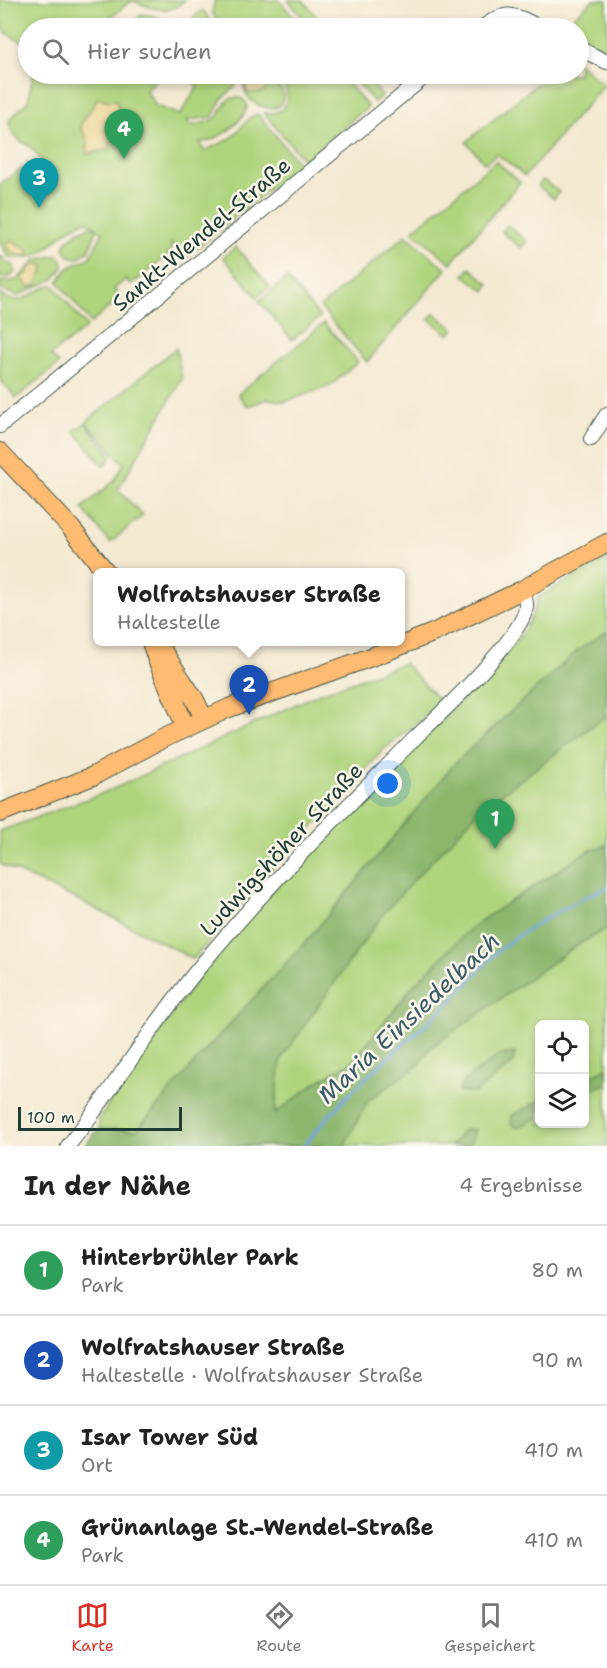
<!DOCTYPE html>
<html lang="de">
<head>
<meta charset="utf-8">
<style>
	:root { --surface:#fff; --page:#f6f6f6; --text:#222; --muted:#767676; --line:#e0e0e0; --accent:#d93025 }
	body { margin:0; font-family:"Shantell Sans",sans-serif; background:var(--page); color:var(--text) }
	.controls { position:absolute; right:18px; bottom:18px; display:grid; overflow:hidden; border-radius:9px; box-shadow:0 3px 9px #0003 }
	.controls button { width:54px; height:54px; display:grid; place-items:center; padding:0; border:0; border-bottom:2px solid var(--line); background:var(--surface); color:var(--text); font:30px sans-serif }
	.scale { position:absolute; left:18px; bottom:15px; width:164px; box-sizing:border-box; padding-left:6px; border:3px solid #1f3d34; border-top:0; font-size:16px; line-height:21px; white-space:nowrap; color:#1f3d34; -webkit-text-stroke:4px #fbf7ec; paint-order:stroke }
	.you { position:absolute; left:388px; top:784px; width:21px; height:21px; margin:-15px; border:4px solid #fff; border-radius:50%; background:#1a73e8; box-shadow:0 0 0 9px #1a73e833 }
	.badge { display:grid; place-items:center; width:39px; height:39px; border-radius:50%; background:var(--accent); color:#fff; font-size:20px; font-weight:700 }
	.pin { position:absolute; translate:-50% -50px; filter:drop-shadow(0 2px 3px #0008) }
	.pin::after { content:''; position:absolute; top:32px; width:21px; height:18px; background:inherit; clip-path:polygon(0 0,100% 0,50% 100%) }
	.popup { position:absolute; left:93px; top:568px; width:312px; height:78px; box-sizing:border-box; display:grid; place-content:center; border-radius:9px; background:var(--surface); filter:drop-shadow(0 2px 4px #0005); font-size:20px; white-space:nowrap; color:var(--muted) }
	.popup b { font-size:22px; color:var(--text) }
	.popup::after { content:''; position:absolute; left:50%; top:100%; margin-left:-12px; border:12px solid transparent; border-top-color:var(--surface) }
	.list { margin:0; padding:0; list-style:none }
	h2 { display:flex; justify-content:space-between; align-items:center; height:78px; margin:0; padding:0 24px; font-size:26px }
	h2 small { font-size:20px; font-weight:400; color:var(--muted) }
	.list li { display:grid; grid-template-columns:39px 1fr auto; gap:18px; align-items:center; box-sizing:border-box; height:90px; padding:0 24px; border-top:2px solid var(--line) }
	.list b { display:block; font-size:22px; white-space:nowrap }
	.list p { margin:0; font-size:20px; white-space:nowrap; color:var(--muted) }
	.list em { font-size:20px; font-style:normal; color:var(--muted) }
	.icon { flex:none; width:33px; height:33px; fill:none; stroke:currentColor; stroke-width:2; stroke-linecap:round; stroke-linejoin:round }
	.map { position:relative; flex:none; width:607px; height:1146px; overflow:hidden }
	.search { position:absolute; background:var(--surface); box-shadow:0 3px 9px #0003; left:18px; right:18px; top:18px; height:66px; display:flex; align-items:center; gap:15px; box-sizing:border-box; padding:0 21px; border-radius:33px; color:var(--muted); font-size:22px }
	.sheet { height:438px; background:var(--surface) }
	nav { display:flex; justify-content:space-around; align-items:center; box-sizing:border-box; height:84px; border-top:2px solid var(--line); background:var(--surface); font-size:16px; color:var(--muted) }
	nav a { display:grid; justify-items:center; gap:3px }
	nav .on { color:var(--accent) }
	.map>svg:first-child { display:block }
	.green { fill:#afd47d; stroke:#678858; stroke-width:1.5; fill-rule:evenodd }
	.forest { fill:#8bb66c; stroke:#557a50; stroke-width:1.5 }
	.sand { fill:#eeda9e; stroke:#868c69; stroke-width:1.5 }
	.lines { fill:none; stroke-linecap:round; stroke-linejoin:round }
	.stream { stroke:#76a4de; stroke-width:3 }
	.minor-casing { stroke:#3f574c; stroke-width:16 }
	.major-casing { stroke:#3f574c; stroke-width:20 }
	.minor { stroke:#fff; stroke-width:14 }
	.major { stroke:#febb71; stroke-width:18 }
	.labels { text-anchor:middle; stroke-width:5; stroke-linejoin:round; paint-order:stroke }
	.street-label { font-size:22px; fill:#1f3d34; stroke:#fbf7ec }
	.water-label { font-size:24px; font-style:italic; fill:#395c67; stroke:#fbf7ec }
</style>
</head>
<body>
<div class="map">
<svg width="607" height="1146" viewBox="0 0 607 1146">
	<rect width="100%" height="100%" fill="#fbf7ec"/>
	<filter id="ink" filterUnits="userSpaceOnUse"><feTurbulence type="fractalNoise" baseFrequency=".0167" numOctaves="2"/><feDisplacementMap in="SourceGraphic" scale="12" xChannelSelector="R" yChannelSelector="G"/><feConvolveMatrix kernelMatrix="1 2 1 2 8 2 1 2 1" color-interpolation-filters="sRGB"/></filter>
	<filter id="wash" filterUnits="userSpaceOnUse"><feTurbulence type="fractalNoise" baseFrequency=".008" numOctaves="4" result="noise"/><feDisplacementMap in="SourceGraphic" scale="24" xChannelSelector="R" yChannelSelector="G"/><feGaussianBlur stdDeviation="1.35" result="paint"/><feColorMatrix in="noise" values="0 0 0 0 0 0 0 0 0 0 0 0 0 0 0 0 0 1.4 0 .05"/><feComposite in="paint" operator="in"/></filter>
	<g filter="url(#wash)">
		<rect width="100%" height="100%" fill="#f4e9d1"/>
		<!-- green -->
		<g class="green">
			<path d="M0 0H185C170 17 151 8 133 1 123 4 121 13 110 16L113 20H126L131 28H28V44C0 32 0 31 0 0Z"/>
			<polygon points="215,0 279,0 303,28 229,28 217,21 214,16 212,13"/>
			<polygon points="288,0 303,0 326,28 312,28"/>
			<polygon points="593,0 607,0 607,49 579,35 578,28 562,27"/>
			<polygon points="201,11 204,11 211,23 218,28 190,28 189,22"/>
			<polygon points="141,14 155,16 162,20 154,28 138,28 136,22"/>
			<polygon points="579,63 604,85 525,176 497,154 485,163 466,142 549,74 578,74"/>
			<path d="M33 74H162L146 90 156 106 180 115 198 86 186 77 187 74H237L236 86 222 99 212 117 187 120 191 126C198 123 207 124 214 119 225 112 223 94 241 98L247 104C247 120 215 144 200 142L204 151 230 139 251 117 258 114 299 164 185 258 171 243V250L168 255 131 285 126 279 114 289 119 295V299L91 323 58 282 68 268 89 258 103 232 85 220C79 226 71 227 64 233 44 250 40 261 9 257L0 243V184L21 169 33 171 39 179 40 189 48 193 53 186 58 185C50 174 40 156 31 148 20 139 14 140 9 124L10 119 28 101Z"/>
			<path d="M288 74H340L368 107 304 160 264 113C287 116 295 95 279 80Z"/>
			<polygon points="350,74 363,74 382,96 374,102"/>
			<path d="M254 79 266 80 282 90C291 120 242 108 244 84L248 80Z"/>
			<polygon points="496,161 520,182 451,263 412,231"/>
			<polygon points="543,180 559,192 554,199 538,186"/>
			<polygon points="507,225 527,241 521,248 502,232"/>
			<path d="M92 226 97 230 89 250 78 258 69 256 64 248C68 236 80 230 92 226Z"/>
			<polygon points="406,235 446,269 367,362 320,307"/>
			<polygon points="236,247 270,287 257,297 223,257"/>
			<polygon points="0,255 8,263 14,266 15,272 10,277 0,278"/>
			<polygon points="58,255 62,260 63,267 54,279 17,296 0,289 0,282 17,280 36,260"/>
			<polygon points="470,268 489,284 485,291 464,275"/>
			<polygon points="287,278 320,317 292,340 259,301"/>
			<path d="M53 285 87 327 51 355 59 364 16 398 0 379V294C20 311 34 288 53 285Z"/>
			<polygon points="434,313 454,329 449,335 429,319"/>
			<polygon points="324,323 358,362 330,386 285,402 268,399 247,406 238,394"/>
			<polygon points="176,348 182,379 118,490 143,515 110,543 82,508 114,481 124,464 86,422"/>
			<polygon points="85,423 112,456 104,466 74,431"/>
			<path d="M607 559V1146H137L136 1130 99 1129V1118L205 968 261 902 490 672C508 651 533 626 538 597ZM540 1024H584V1124H540Z"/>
			<polygon points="404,663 442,703 384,749 332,808 260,880 194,959 80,901 0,864 0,831 111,790 318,694"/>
		</g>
		<!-- forest -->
		<g class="forest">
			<polygon points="607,631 607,715 479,811 424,869 383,914 281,1059 275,1114 315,1083 353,1061 413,986 474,925 588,851 607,845 607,928 576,946 430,1048 419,1065 368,1101 344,1146 84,1146 99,1129 137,1130 204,1052 310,937 456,762 577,651"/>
			<polygon points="515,1053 513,1063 475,1093 458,1092 464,1081 500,1055"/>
			<polygon points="607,1068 607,1083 585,1094 585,1079"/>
			<polygon points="539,1101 539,1117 518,1128 511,1124 512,1115"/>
			<polygon points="475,1129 470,1146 450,1146 464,1130"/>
		</g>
		<!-- sand -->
		<g class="sand">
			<polygon points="255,81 267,82 268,87 262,92 249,93 246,90 246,85"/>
			<polygon points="98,98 109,101 116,100 121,120 111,133 110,149 87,154 88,141 80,126"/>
			<path d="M12 241 28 250 29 252 24 256C15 255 9 252 6 243Z"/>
			<polygon points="37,264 43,265 44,268 36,285 29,287 22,278 28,273 32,265"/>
		</g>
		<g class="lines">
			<!-- stream -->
			<path class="stream" d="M304 1146C342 1096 383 1062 430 1021 454 1000 474 974 497 952 522 930 576 901 607 887"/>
		</g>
	</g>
	<g filter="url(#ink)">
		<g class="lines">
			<!-- minor casing -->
			<g class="minor-casing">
				<g id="minor">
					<path d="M482 28C507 8 515 15 541 28"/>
					<polyline points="578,48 607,62"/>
					<polyline points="0,426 428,74"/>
					<polyline points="591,439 607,414"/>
					<path d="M68 1146C115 1087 154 1021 203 963 269 883 343 811 415 738 439 715 523 637 526 607 527 602 524 595 522 590"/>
				</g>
			</g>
			<!-- major casing -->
			<g class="major-casing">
				<g id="major">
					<polyline points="0,452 71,528 106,572"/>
					<polyline points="151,642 156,657 186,728"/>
					<polyline points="160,647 195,700 204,719"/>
					<polyline points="0,813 93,776 162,739 229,708 385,652 435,632 522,590 607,543"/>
				</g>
			</g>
			<!-- minor -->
			<use href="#minor" class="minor"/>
			<!-- major -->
			<use href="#major" class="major"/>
		</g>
	</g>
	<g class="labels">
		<!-- street labels -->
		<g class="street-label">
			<text transform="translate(201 234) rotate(-40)" y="8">Sankt-Wendel-Straße</text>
			<text transform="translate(281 849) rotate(-47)" y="8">Ludwigshöher Straße</text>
		</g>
		<!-- water labels -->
		<g class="water-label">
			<text transform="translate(409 1018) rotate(-43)" y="8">Maria Einsiedelbach</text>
		</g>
	</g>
</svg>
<div class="controls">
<button><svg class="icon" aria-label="locate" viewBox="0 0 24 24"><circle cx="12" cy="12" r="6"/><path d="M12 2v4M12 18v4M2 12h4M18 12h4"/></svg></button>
<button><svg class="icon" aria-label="layers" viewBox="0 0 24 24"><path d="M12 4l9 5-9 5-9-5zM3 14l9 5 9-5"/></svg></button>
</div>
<div class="scale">100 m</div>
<div class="you"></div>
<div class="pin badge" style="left:495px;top:849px;background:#2e9e5b">1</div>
<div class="pin badge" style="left:249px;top:715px;background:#1a4fb4">2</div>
<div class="popup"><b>Wolfratshauser Straße</b>Haltestelle</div>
<div class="pin badge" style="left:39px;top:208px;background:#0f9aa8">3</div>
<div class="pin badge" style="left:124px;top:159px;background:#2e9e5b">4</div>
<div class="search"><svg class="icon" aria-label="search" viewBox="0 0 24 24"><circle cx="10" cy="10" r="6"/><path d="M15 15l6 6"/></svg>Hier suchen</div>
</div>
<section class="sheet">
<h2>In der Nähe<small>4 Ergebnisse</small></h2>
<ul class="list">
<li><span class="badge" style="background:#2e9e5b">1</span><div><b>Hinterbrühler Park</b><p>Park</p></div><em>80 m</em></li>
<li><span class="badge" style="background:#1a4fb4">2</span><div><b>Wolfratshauser Straße</b><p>Haltestelle · Wolfratshauser Straße</p></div><em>90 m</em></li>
<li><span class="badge" style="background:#0f9aa8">3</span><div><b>Isar Tower Süd</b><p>Ort</p></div><em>410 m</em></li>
<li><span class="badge" style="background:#2e9e5b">4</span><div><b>Grünanlage St.-Wendel-Straße</b><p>Park</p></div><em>410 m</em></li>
</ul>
</section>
<nav>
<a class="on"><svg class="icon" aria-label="map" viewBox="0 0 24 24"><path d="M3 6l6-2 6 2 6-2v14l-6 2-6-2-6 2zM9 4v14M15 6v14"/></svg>Karte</a>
<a><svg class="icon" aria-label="directions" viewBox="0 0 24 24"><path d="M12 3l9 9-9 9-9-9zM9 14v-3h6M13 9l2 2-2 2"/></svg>Route</a>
<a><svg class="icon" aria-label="saved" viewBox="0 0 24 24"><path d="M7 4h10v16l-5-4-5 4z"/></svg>Gespeichert</a>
</nav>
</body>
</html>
